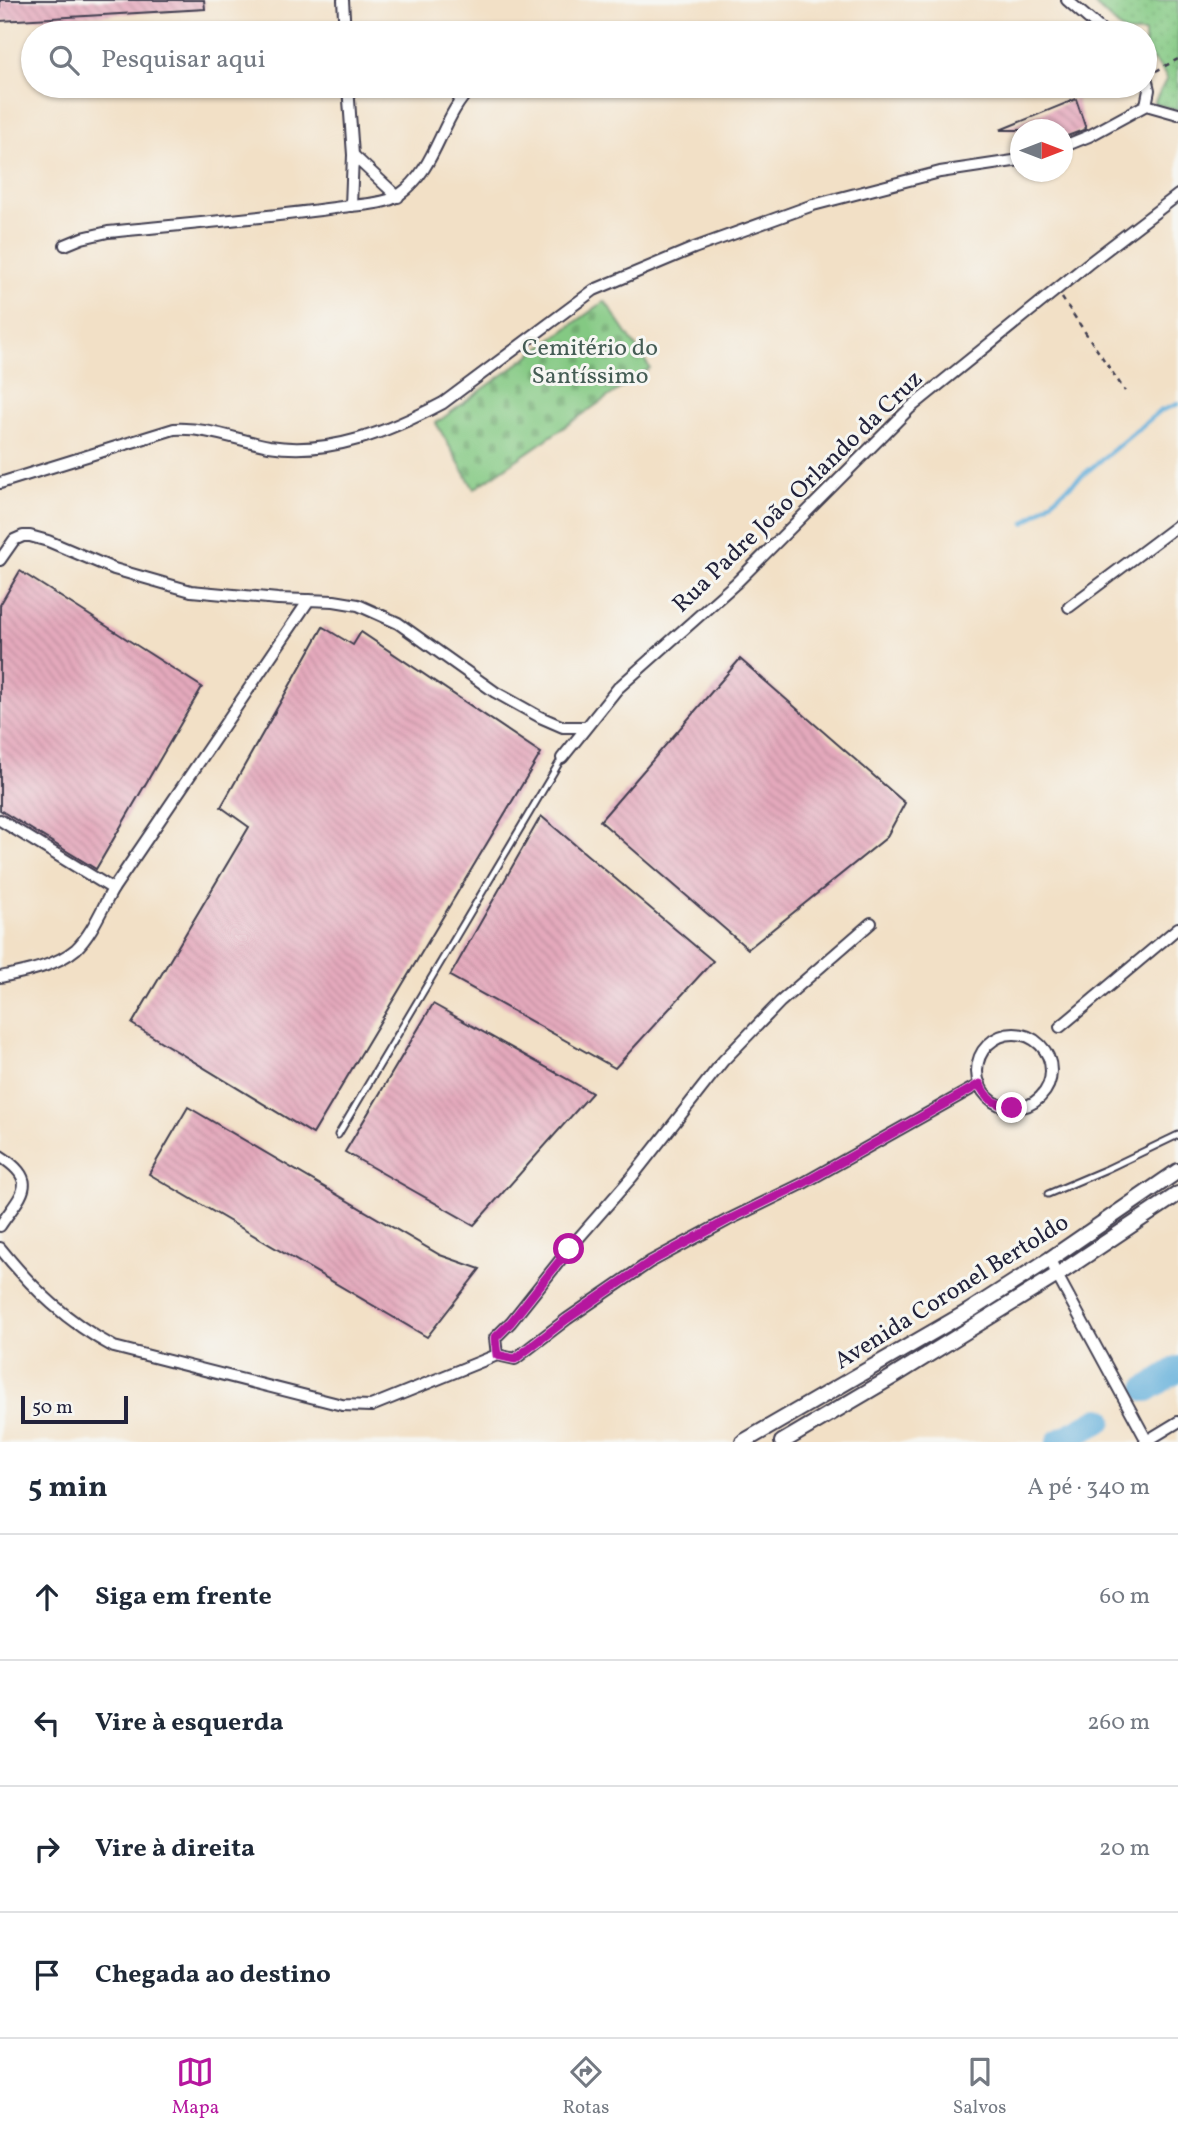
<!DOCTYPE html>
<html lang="pt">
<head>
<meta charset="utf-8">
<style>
	:root { --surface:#fff; --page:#f6f6f7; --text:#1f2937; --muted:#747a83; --line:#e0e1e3; --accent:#b5179e }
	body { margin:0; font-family:Vollkorn,serif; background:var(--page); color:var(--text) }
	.compass { position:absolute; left:1010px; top:119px; width:63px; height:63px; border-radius:50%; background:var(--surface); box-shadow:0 2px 5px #0004; rotate:90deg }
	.scale { position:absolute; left:21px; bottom:18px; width:107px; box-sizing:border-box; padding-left:7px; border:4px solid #22223b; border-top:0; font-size:19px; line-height:24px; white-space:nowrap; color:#22223b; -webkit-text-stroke:5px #f6f6f2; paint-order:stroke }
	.stop { position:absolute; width:21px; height:21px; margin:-16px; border:5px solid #b5179e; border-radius:50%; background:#fff }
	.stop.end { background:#b5179e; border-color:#fff; box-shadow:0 2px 7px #0008 }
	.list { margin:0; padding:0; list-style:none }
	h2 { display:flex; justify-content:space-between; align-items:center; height:91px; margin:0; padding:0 28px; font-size:30px }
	h2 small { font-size:23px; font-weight:400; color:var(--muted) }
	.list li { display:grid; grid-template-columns:46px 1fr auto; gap:21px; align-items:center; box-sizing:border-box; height:126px; padding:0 28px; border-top:2px solid var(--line) }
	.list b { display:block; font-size:26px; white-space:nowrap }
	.list em { font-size:23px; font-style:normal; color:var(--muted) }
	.icon { flex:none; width:38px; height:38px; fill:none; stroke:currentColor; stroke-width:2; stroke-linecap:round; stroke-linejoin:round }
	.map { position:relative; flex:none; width:1178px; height:1442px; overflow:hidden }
	.search { position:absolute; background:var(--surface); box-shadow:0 2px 5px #0004; left:21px; right:21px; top:21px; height:77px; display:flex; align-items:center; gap:18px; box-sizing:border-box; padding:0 24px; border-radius:38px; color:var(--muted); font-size:26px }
	.sheet { height:595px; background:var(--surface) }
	nav { display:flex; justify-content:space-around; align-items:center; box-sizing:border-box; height:98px; border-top:2px solid var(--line); background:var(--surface); font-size:19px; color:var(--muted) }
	nav a { display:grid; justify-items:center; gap:4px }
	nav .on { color:var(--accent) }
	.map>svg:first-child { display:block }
	.grass { fill:url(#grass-dots); stroke:#53765f; stroke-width:2 }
	.cemetery { fill:url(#cemetery-stones); stroke:#53765f; stroke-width:2 }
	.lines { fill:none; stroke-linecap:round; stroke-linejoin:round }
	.stream { stroke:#60aeda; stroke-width:4.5 }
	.river { stroke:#60aeda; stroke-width:26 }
	.building { fill:url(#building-back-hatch) }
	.service-casing { stroke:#413e50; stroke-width:9 }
	.minor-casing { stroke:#413e50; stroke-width:14 }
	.tertiary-casing { stroke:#413e50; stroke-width:18 }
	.path { stroke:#413e50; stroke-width:2.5; stroke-dasharray:5 5; stroke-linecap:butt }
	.service { stroke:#fff; stroke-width:5 }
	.minor { stroke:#fff; stroke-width:10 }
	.tertiary { stroke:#fff; stroke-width:14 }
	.route { stroke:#b5179e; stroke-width:9 }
	.labels { text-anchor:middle; stroke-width:6; stroke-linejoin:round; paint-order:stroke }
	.park-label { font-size:24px; fill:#445c54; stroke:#f6f6f2 }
	.street-label { font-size:24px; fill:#22223b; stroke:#f6f6f2 }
</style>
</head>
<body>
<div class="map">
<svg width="1178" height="1442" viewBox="0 0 1178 1442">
	<defs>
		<pattern id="grass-dots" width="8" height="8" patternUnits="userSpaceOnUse" patternTransform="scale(1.75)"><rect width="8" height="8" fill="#84c983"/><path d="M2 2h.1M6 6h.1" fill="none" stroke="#72ac72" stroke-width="1.8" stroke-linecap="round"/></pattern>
		<pattern id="cemetery-stones" width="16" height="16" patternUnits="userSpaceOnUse" patternTransform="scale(1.75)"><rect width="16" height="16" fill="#84c983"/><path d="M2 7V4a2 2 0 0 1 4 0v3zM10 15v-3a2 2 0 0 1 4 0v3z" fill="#72ac72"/></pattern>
		<pattern id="building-back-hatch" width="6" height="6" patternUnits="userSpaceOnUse" patternTransform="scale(1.75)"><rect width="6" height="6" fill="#e4a9bc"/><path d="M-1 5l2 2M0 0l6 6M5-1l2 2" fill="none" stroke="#c391a2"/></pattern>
	</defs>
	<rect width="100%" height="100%" fill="#f6f6f2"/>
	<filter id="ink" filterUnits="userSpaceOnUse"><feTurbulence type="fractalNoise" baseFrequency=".0143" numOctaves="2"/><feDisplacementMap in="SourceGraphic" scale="14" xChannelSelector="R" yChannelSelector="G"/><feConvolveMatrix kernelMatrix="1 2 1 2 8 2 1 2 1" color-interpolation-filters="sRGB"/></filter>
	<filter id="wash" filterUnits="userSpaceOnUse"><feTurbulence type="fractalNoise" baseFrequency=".00686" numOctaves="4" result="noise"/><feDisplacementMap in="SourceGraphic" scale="28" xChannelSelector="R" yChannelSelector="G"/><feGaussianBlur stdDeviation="1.57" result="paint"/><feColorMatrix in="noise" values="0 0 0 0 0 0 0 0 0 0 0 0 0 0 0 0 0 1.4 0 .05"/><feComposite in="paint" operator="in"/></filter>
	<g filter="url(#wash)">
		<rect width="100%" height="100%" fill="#f2e0c6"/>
		<!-- grass -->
		<polygon class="grass" points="1090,0 1178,0 1178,111 1154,103 1167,78 1159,66 1145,52 1145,33 1125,33"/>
		<!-- cemetery -->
		<polygon class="cemetery" points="605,301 650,368 474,489 436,423"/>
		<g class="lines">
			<!-- stream -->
			<polyline class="stream" points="1025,523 1160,411 1178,404"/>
			<!-- river -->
			<g class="river">
				<polyline points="1147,1389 1178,1369"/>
				<polyline points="1059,1442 1100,1420"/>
			</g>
		</g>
		<g id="blocks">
			<!-- building -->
			<g class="building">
				<polygon points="0,0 204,0 205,9 0,21"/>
				<polygon points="1076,99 1086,129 1062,138 1062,130 1000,130"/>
				<polygon points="20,571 202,687 96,869 0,810 0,605"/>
				<polygon points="323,627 353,645 361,632 541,753 313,1134 132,1024 249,827 221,807"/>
				<polygon points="740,659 905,803 886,838 748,949 600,821"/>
				<polygon points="541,816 713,961 615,1068 450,976"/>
				<polygon points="433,1004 592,1093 474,1225 345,1152"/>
				<polygon points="188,1107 440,1255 480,1269 427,1337 149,1174"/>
			</g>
		</g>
	</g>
	<g filter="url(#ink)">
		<use href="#blocks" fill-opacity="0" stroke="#413e50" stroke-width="2"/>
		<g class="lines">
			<!-- service casing -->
			<g class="service-casing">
				<g id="service">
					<polyline points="338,1135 562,758"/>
					<polyline points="1048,1194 1107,1169 1178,1135"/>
				</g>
			</g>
			<!-- minor casing -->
			<g class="minor-casing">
				<g id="minor">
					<polyline points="343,0 345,33"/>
					<polyline points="1067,0 1105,33"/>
					<polyline points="1145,73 1149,90 1146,105"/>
					<polyline points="348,86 353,155 351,206"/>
					<polyline points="1062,147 1089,136 1146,105 1178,114"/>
					<polyline points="353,155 398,197"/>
					<path d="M65 245 82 238 108 232C186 224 265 218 342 207 357 205 388 204 399 195 438 168 440 117 473 86"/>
					<path d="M0 483 174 429C207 427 237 440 269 446 330 456 390 431 443 403L594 290 694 248 813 205 940 172 1020 160"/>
					<polyline points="0,560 14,540 23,536 30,536 48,541 114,569 191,591 278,599 334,601 358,605 398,623 495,692 540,717 563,727 585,727"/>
					<polyline points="1069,607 1178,525"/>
					<polyline points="562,758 618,688 736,583 910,408 1088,264 1178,195"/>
					<path d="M0 820 113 889C102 908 92 934 76 949 56 966 25 972 0 977"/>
					<polyline points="113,889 309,600"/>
					<polyline points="1060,1027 1178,928"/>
					<circle cx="1014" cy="1071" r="37"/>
					<path d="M0 1156C41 1182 21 1194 0 1226"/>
					<path d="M0 1248C33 1289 67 1322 114 1347L342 1405 371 1406 497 1355 515 1359 567 1319 650 1262 728 1220 802 1184 980 1084"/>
					<polyline points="1050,1259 1057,1275 1147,1441"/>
					<polyline points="497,1355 495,1338 511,1322 569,1249 632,1177 723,1061 780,1002 871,923"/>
					<polyline points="1145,1442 1178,1422"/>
				</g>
			</g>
			<!-- tertiary casing -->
			<g class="tertiary-casing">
				<g id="tertiary">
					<polyline points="743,1442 969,1311 1050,1259 1178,1171"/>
					<polyline points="782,1442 894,1376 1057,1275 1178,1194"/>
				</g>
			</g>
			<!-- path -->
			<g class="path">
				<polyline points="1156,71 1178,59"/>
				<polyline points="1062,298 1125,391"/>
			</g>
			<!-- service -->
			<use href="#service" class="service"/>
			<!-- minor -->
			<use href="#minor" class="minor"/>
			<!-- tertiary -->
			<use href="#tertiary" class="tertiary"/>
		</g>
	</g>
	<g class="lines" filter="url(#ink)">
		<!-- route -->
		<path class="route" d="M569 1249 511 1322 495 1338 497 1355 515 1359 567 1319 650 1262 728 1220 802 1184 980 1084C985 1099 997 1105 1012 1108"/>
	</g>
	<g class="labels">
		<!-- park labels -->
		<g class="park-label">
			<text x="590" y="355">Cemitério do<tspan x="590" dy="28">Santíssimo</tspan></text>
		</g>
		<!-- street labels -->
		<g class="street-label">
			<text transform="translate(797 491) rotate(-44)" y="8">Rua Padre João Orlando da Cruz</text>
			<text transform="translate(951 1291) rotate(-32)" y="8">Avenida Coronel Bertoldo</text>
		</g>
	</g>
</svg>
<svg class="compass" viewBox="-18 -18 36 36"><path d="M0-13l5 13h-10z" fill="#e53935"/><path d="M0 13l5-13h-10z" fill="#747a83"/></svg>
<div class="scale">50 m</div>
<div class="stop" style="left:569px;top:1249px"></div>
<div class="stop end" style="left:1012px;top:1108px"></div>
<div class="search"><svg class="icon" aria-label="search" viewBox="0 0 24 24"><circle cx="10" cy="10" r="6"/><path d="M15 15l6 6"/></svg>Pesquisar aqui</div>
</div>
<section class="sheet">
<h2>5 min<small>A pé · 340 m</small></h2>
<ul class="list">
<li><svg class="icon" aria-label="ahead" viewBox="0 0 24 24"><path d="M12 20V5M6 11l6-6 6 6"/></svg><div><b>Siga em frente</b></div><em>60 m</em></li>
<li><svg class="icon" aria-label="left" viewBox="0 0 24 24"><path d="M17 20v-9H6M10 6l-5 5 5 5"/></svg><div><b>Vire à esquerda</b></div><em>260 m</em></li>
<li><svg class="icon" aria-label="right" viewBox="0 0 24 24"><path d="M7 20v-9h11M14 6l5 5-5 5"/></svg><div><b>Vire à direita</b></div><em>20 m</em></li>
<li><svg class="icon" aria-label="arrive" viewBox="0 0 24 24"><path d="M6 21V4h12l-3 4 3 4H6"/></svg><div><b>Chegada ao destino</b></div></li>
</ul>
</section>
<nav>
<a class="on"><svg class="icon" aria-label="map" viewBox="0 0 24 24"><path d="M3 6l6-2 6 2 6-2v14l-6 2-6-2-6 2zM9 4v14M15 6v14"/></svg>Mapa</a>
<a><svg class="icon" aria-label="directions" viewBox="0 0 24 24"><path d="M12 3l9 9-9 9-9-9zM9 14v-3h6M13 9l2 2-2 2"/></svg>Rotas</a>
<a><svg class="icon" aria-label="saved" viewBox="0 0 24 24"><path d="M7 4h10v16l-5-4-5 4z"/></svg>Salvos</a>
</nav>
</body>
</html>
